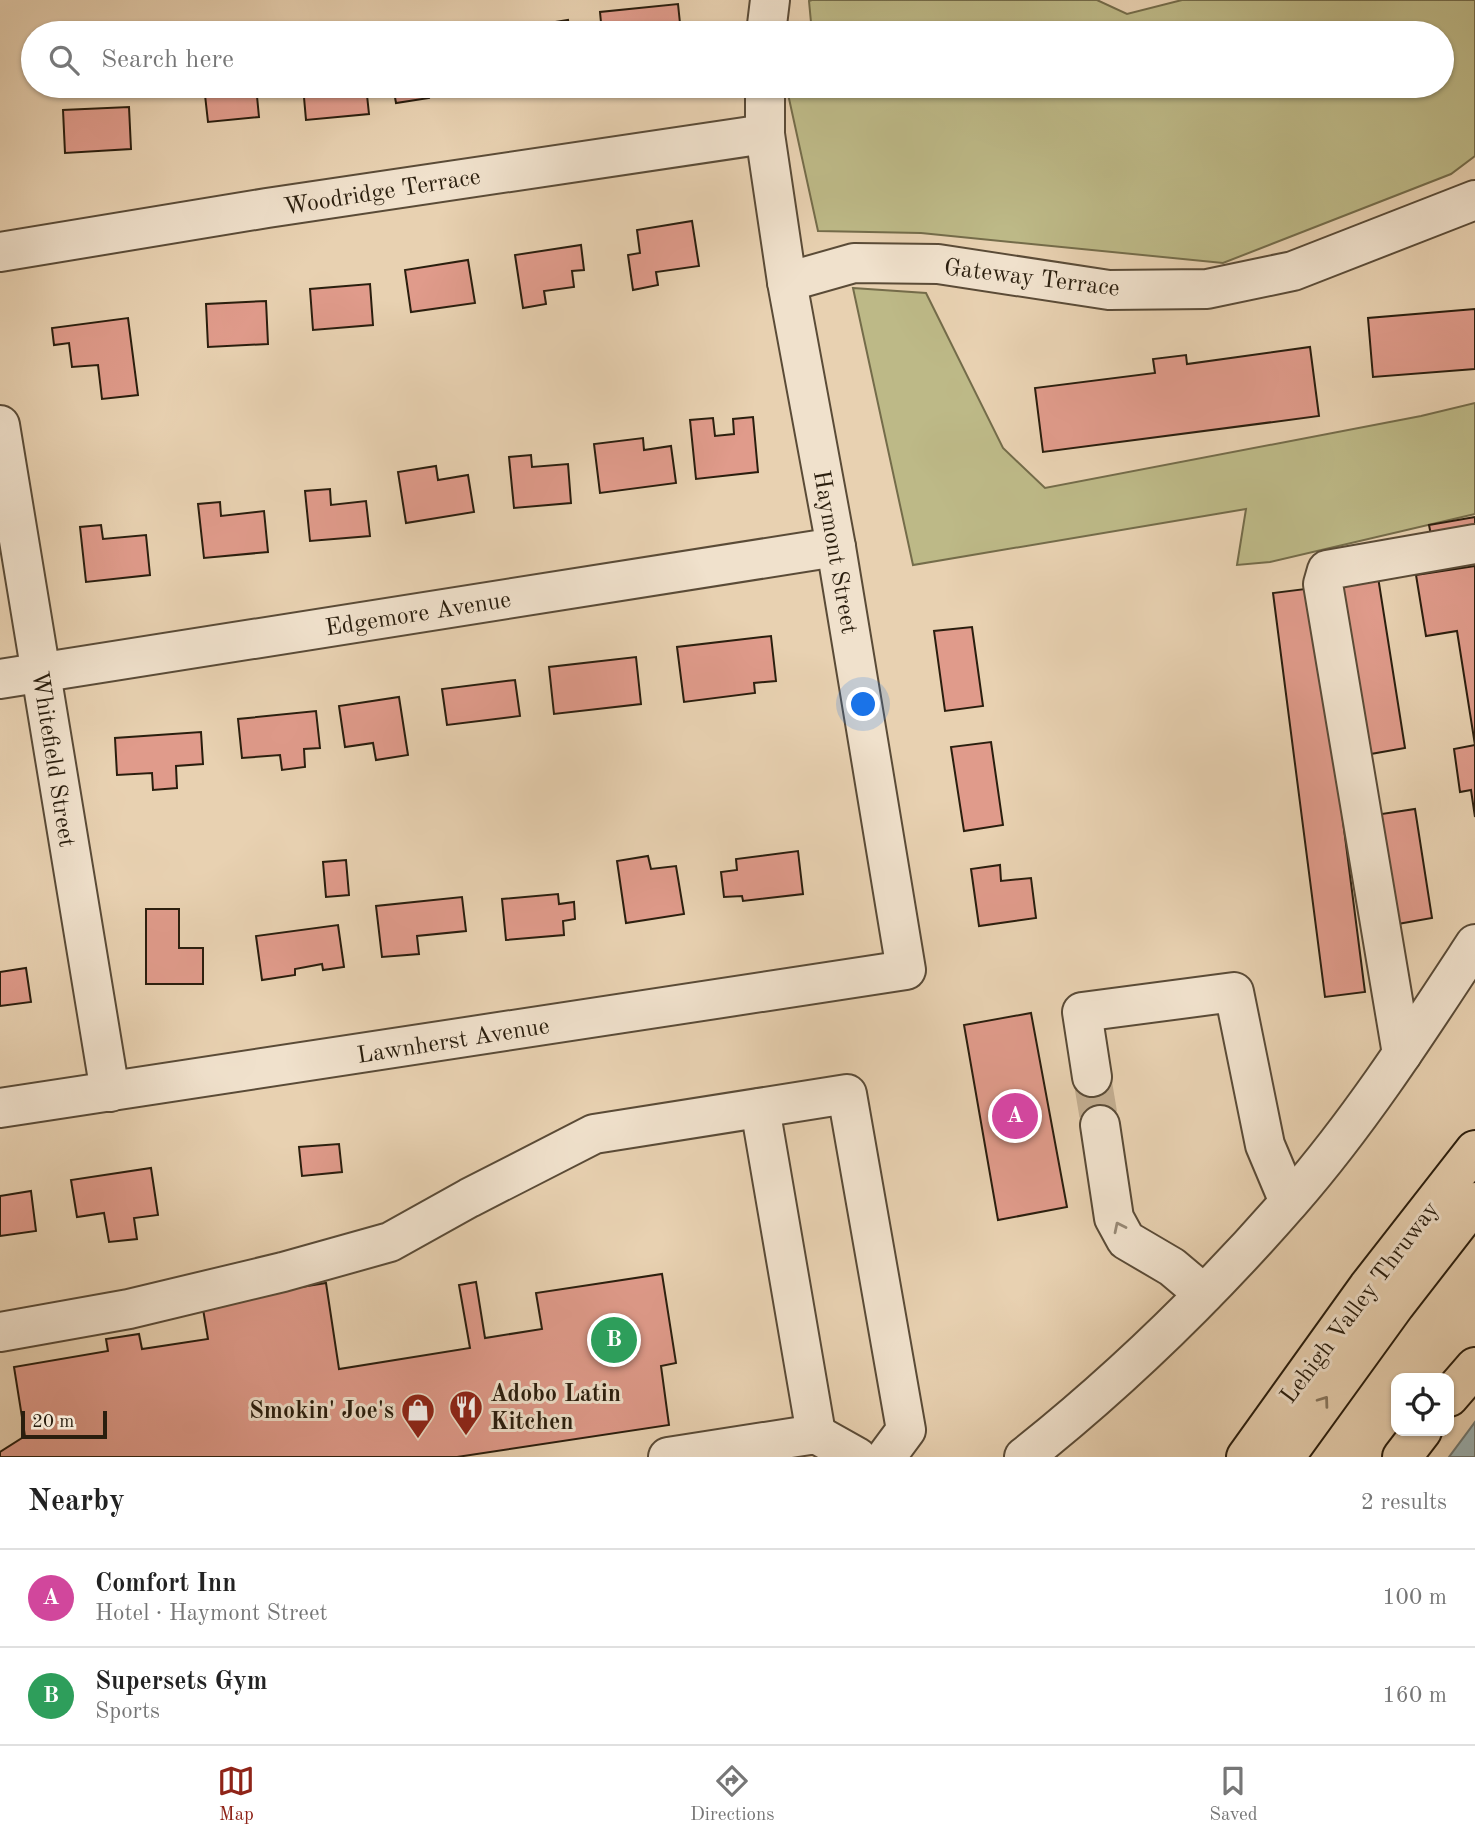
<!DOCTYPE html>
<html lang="en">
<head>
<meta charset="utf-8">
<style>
	:root { --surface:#fff; --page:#f2f2f2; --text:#222; --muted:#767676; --line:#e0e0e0; --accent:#8f2418 }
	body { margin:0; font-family:"Old Standard TT",serif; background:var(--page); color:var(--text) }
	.controls { position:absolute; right:21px; bottom:21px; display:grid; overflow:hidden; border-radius:14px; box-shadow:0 2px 5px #0004 }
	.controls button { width:63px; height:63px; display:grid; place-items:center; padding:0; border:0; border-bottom:2px solid var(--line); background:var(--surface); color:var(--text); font:35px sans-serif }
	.scale { position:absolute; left:21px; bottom:18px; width:86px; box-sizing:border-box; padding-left:7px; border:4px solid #2a1e0e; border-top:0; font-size:19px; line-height:24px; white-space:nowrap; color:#2a1e0e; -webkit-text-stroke:5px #f0e1cc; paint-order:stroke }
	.you { position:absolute; left:864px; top:705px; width:24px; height:24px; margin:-18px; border:5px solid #fff; border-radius:50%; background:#1a73e8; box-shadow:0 0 0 10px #1a73e833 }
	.badge { display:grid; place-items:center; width:46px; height:46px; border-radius:50%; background:var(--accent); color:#fff; font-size:23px; font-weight:700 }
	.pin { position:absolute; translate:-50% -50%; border:4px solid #fff; box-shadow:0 2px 7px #0006 }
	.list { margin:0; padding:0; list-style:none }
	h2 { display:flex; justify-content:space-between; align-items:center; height:91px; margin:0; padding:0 28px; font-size:30px }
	h2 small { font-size:23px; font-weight:400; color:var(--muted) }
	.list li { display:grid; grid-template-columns:46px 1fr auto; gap:21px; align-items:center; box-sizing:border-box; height:98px; padding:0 28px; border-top:2px solid var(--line) }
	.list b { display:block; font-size:26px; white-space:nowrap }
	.list p { margin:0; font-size:23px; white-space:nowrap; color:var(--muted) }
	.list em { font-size:23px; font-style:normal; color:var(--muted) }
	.icon { flex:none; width:38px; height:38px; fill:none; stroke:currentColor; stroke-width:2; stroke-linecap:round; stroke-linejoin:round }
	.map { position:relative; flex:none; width:1475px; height:1457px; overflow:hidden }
	.search { position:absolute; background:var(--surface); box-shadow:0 2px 5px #0004; left:21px; right:21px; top:21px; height:77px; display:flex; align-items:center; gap:18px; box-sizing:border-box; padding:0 24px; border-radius:38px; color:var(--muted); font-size:26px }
	.sheet { height:287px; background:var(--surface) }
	nav { display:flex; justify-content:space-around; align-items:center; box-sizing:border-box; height:98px; border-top:2px solid var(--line); background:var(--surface); font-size:19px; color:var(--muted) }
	nav a { display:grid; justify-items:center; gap:4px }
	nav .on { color:var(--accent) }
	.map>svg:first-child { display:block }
	.green { fill:#bdb987; stroke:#746c4a; stroke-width:2 }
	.water { fill:#9bb4b6; stroke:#6e7873; stroke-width:2 }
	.building { fill:#e09b8b; stroke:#2a1e0e; stroke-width:2 }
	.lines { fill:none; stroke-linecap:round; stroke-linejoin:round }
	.minor-tunnel { stroke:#c2ad90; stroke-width:38; stroke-dasharray:38 19; stroke-linecap:butt }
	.minor-casing { stroke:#5a4b37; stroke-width:42 }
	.major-casing { stroke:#2a1e0e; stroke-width:42 }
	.highway-casing { stroke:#2a1e0e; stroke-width:42 }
	.minor { stroke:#f0e1cc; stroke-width:38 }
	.major { stroke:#e8d1b1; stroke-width:38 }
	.highway { stroke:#e8d1b1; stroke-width:38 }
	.oneway { stroke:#978976 }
	.oneway2 { stroke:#897860 }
	.labels { text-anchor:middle; stroke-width:6; stroke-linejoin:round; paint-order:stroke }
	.street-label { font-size:24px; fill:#2a1e0e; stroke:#f0e1cc }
	.poi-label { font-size:24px; font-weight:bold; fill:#2a1e0e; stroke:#f0e1cc; text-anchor:start }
</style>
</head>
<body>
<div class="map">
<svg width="1475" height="1457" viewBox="0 0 1475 1457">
	<rect width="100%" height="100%" fill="#e8d1b1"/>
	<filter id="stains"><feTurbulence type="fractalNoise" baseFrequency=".00286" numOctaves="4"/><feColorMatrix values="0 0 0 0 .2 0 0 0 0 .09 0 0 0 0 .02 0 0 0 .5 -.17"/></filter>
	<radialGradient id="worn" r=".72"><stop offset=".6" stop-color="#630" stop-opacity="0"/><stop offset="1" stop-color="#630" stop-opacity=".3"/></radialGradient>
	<!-- green -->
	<g class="green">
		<polygon points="812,0 1097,0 1127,14 1182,0 1475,0 1475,156 1451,174 1223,263 921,233 818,231 788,94 794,86 1442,86 1442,33 812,33 809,1"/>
		<polygon points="853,288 926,293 1003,448 1045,488 1421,416 1475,403 1475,514 1270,562 1237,565 1246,509 913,565"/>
	</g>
	<!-- water -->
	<polygon class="water" points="1475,1422 1475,1457 1449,1457"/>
	<!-- building -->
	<g class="building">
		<polygon points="678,4 681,33 602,33 600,12"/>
		<polygon points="568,20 570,33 495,33 495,32"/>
		<polygon points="204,86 256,86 259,117 208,122"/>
		<polygon points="303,86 366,86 369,114 306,120"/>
		<polygon points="393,86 427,86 429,98 396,103"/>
		<polygon points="446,86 483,86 447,91"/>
		<polygon points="129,107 131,149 65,153 63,110"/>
		<polygon points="692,221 699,266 656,272 658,285 633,290 628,255 640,253 637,230"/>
		<polygon points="581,245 584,270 572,271 574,287 544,291 546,304 523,308 515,255"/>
		<polygon points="468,260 475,303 411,312 405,270"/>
		<polygon points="370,284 373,325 313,330 310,289"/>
		<polygon points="266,301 268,344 208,347 206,304"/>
		<polygon points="1475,309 1475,369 1373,377 1368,318"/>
		<polygon points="128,318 138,395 102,399 98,365 72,367 69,343 54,345 52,328"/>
		<polygon points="1310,347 1319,416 1043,452 1035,388 1155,373 1153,359 1186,355 1187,364"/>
		<polygon points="753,417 758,472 696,479 690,420 713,418 715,436 734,434 733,419"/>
		<polygon points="643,438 644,450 671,446 676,483 600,493 594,444"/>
		<polygon points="531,455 532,467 568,464 571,503 514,508 509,457"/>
		<polygon points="436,466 438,480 468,475 474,512 406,523 398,472"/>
		<polygon points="330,489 331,505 366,501 370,536 310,541 305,491"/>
		<polygon points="220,502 221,516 264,511 268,552 204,558 198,504"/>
		<polygon points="1475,517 1475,533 1432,540 1429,525"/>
		<polygon points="101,525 103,539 146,535 150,575 86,582 80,527"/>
		<polygon points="1475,566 1475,817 1471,790 1460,792 1454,749 1475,745 1457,631 1426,636 1416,575"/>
		<polygon points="1378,577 1405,748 1365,755 1338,584"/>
		<polygon points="1313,588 1365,992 1325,997 1273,593"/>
		<polygon points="972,627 983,706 945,711 934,631"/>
		<polygon points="771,636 776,681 754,683 755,693 684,702 677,647"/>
		<polygon points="636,657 641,704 554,714 549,667"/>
		<polygon points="515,680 520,716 447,725 442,689"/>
		<polygon points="399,697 408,755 376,760 373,743 345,747 339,706"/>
		<polygon points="316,711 320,748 304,749 305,767 282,770 280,755 242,758 238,719"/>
		<polygon points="201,732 203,764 176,766 177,788 153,790 152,773 117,775 115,738"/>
		<polygon points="991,742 1003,825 964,831 951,747"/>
		<polygon points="1415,809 1432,918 1392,925 1375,815"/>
		<polygon points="798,851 803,894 743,901 742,896 724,897 721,872 737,870 736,859"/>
		<polygon points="648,856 651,869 676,866 684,914 626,923 617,861"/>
		<polygon points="346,860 349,895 326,897 323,862"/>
		<polygon points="1000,865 1001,881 1031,878 1036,918 979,926 971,869"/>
		<polygon points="558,894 559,904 574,902 575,919 563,921 564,935 506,940 502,899"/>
		<polygon points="462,897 466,931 417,936 419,954 382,957 376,906"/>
		<polygon points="146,909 179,909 179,948 203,948 203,984 146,984"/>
		<polygon points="338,925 344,967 323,970 322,964 295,969 295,975 262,980 256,936"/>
		<polygon points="26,968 31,1002 0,1006 0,972"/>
		<polygon points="1031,1013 1067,1207 998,1220 964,1025"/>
		<polygon points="339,1144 342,1172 302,1176 299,1147"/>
		<polygon points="151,1168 158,1215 134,1218 137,1239 109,1242 104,1213 77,1217 71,1180"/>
		<polygon points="31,1191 36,1231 0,1236 0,1196"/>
		<polygon points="662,1274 676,1363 661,1366 669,1425 457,1457 0,1457 0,1452 25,1436 14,1367 108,1351 106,1339 139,1334 142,1349 208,1339 202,1303 326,1283 339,1369 470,1348 459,1285 476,1282 485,1338 542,1329 536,1293"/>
	</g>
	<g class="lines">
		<!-- minor-tunnel -->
		<polyline class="minor-tunnel" points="1092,1077 1100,1125"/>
		<!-- minor casing -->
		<g class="minor-casing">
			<g id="minor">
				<polyline points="766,33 770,0"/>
				<polyline points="0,252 267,208 765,134"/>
				<polyline points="787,282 854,263 938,264 1109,290 1207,289 1293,271 1475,200"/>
				<polyline points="0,425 110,1092"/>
				<polyline points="0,679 836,547"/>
				<polyline points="1402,1054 1323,584 1327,570 1475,544"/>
				<polyline points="1092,1077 1082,1012 1234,992 1265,1145 1289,1202"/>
				<polyline points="0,1108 906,970 836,547 787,282 765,134 765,86"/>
				<polyline points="760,1108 816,1434"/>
				<polyline points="1100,1125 1114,1218 1126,1240 1172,1267 1204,1294"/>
				<polyline points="0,1332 129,1309 283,1272 390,1242 469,1198 594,1134 847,1094 906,1430 886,1457"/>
				<polyline points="668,1457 816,1434 857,1457"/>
				<path d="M1024 1457C1121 1380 1211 1292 1292 1199 1360 1121 1418 1031 1475 944"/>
			</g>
		</g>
		<!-- major casing -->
		<g class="major-casing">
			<g id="major">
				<polyline points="1449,1397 1475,1367"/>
				<polyline points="1402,1457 1422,1431"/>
			</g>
		</g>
		<!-- highway casing -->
		<g class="highway-casing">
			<g id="highway">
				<polyline points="1246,1457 1368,1287 1475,1150"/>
				<polyline points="1285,1457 1395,1305 1475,1202"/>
			</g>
		</g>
		<!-- minor -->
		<use href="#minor" class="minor"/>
		<!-- major -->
		<use href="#major" class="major"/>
		<!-- highway -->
		<use href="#highway" class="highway"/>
	</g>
	<!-- one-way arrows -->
	<defs><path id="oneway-chevron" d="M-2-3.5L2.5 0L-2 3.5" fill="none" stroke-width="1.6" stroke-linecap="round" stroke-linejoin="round" transform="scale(1.75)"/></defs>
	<use class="oneway" href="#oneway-chevron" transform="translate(1119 1227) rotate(-116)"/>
	<use class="oneway2" href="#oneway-chevron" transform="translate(1324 1401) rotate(-54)"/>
	<!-- icons -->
	<defs>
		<g id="restaurant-pin" transform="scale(1.75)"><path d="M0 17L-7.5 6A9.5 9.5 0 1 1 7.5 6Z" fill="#8f2418" stroke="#f0e1cc"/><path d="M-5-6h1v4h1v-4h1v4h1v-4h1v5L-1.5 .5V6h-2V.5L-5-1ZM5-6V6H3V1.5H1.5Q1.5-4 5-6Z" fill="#fff"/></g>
		<g id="shop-pin" transform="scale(1.75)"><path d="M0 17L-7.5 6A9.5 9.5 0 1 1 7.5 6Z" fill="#8f2418" stroke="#f0e1cc"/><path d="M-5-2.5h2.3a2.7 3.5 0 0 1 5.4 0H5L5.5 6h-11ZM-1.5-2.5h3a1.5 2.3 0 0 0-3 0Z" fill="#fff"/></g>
	</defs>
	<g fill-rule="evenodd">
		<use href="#restaurant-pin" x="466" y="1407"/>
		<use href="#shop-pin" x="418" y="1410"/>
	</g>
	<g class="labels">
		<!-- street labels -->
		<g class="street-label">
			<text transform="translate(382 191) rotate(-9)" y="8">Woodridge Terrace</text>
			<text transform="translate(1032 277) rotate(7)" y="8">Gateway Terrace</text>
			<text transform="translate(836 552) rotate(80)" y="8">Haymont Street</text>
			<text transform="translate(418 613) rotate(-9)" y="8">Edgemore Avenue</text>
			<text transform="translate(54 759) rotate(81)" y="8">Whitefield Street</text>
			<text transform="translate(453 1040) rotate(-9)" y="8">Lawnherst Avenue</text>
			<text transform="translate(1359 1302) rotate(-53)" y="8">Lehigh Valley Thruway</text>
		</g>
		<!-- poi labels -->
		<g class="poi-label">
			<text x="490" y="1401">Adobo Latin<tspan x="490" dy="28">Kitchen</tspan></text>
			<text x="394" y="1418" text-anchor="end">Smokin' Joe's</text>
		</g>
	</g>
	<rect width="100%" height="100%" filter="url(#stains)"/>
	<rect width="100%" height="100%" fill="url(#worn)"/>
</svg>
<div class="controls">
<button><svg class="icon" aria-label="locate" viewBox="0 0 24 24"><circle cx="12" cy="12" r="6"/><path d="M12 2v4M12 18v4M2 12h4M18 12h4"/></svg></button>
</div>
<div class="scale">20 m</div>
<div class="you"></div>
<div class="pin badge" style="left:1015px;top:1116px;background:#d1479c">A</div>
<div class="pin badge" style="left:614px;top:1340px;background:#2e9e5b">B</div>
<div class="search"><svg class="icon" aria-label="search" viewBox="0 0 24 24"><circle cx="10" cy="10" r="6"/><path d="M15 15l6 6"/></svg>Search here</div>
</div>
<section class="sheet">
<h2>Nearby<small>2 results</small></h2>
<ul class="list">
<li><span class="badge" style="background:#d1479c">A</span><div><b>Comfort Inn</b><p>Hotel · Haymont Street</p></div><em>100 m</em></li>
<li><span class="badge" style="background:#2e9e5b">B</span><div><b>Supersets Gym</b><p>Sports</p></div><em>160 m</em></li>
</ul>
</section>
<nav>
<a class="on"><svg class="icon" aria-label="map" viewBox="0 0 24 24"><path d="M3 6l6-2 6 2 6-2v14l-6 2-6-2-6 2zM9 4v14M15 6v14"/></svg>Map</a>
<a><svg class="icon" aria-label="directions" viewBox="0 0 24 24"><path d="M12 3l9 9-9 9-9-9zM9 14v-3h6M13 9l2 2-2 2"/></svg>Directions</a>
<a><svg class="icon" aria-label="saved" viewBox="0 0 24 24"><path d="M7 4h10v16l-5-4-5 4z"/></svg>Saved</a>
</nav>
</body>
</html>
